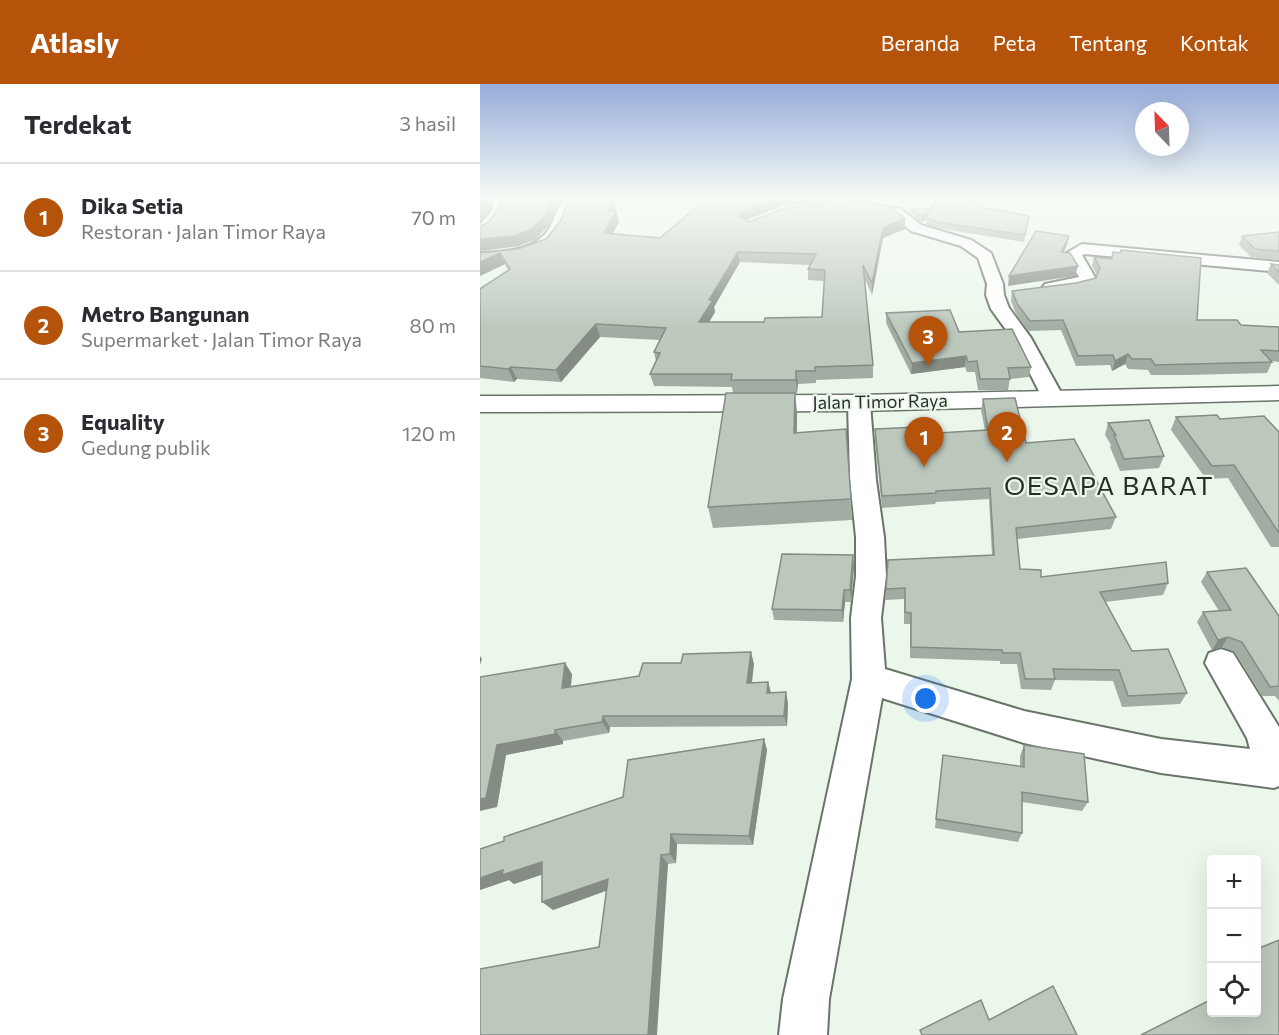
<!DOCTYPE html>
<html lang="id">
<head>
<meta charset="utf-8">
<style>
	:root { --surface:#fff; --page:#f2f2f3; --text:#2b2b33; --muted:#7c7c81; --line:#e1e1e2; --accent:#b45309 }
	body { margin:0; font-family:Commissioner,sans-serif; background:var(--page); color:var(--text) }
	.controls { position:absolute; right:18px; bottom:18px; display:grid; overflow:hidden; border-radius:6px; box-shadow:0 6px 24px #0002 }
	.controls button { width:54px; height:54px; display:grid; place-items:center; padding:0; border:0; border-bottom:2px solid var(--line); background:var(--surface); color:var(--text); font:30px sans-serif }
	.compass { position:absolute; left:655px; top:18px; width:54px; height:54px; border-radius:50%; background:var(--surface); box-shadow:0 6px 24px #0002; rotate:337deg }
	.you { position:absolute; left:446px; top:615px; width:21px; height:21px; margin:-15px; border:4px solid #fff; border-radius:50%; background:#1a73e8; box-shadow:0 0 0 9px #1a73e833 }
	.badge { display:grid; place-items:center; width:39px; height:39px; border-radius:50%; background:var(--accent); color:#fff; font-size:20px; font-weight:700 }
	.pin { position:absolute; translate:-50% -50px; filter:drop-shadow(0 2px 3px #0008) }
	.pin::after { content:''; position:absolute; top:32px; width:21px; height:18px; background:inherit; clip-path:polygon(0 0,100% 0,50% 100%) }
	.list { margin:0; padding:0; list-style:none }
	h2 { display:flex; justify-content:space-between; align-items:center; height:78px; margin:0; padding:0 24px; font-size:26px }
	h2 small { font-size:20px; font-weight:400; color:var(--muted) }
	.list li { display:grid; grid-template-columns:39px 1fr auto; gap:18px; align-items:center; box-sizing:border-box; height:108px; padding:0 24px; border-top:2px solid var(--line) }
	.list b { display:block; font-size:22px; white-space:nowrap }
	.list p { margin:0; font-size:20px; white-space:nowrap; color:var(--muted) }
	.list em { font-size:20px; font-style:normal; color:var(--muted) }
	.icon { flex:none; width:33px; height:33px; fill:none; stroke:currentColor; stroke-width:2; stroke-linecap:round; stroke-linejoin:round }
	.map { position:relative; flex:none; width:799px; height:951px; overflow:hidden }
	header { display:flex; align-items:center; gap:36px; box-sizing:border-box; height:84px; padding:0 30px; background:var(--accent); color:#fff }
	header strong { font-size:28px }
	nav { display:flex; gap:33px; margin-inline-start:auto; font-size:21px }
	main { display:flex }
	aside { flex:1; background:var(--surface) }
	.map>svg:first-child { display:block }
	.lines { fill:none; stroke-linecap:round; stroke-linejoin:round }
	.minor-casing { stroke:#6a746a; stroke-width:4 }
	.trunk-casing { stroke:#6a746a; stroke-width:3 }
	.minor { fill:#fff; fill-rule:evenodd }
	.trunk { fill:#fff; fill-rule:evenodd }
	.wall { fill:#a3aca3; fill-rule:evenodd }
	.shaded-wall { fill:#848c84 }
	.building { fill:#bdc8bd; stroke:#848c84; stroke-width:1.5; fill-rule:evenodd }
	.labels { text-anchor:middle; stroke-width:4.5; stroke-linejoin:round; paint-order:stroke }
	.far-street-label { font-size:18px; fill:#2b2f2b; stroke:#ecf7eb }
	.quarter-label { font-size:26px; letter-spacing:1.5px; fill:#262e25; stroke:#ecf7eb }
</style>
</head>
<body>
<header>
<strong>Atlasly</strong>
<nav><a>Beranda</a><a>Peta</a><a>Tentang</a><a>Kontak</a></nav>
</header>
<main>
<aside>
<h2>Terdekat<small>3 hasil</small></h2>
<ul class="list">
<li><span class="badge">1</span><div><b>Dika Setia</b><p>Restoran · Jalan Timor Raya</p></div><em>70 m</em></li>
<li><span class="badge">2</span><div><b>Metro Bangunan</b><p>Supermarket · Jalan Timor Raya</p></div><em>80 m</em></li>
<li><span class="badge">3</span><div><b>Equality</b><p>Gedung publik</p></div><em>120 m</em></li>
</ul>
</aside>
<div class="map">
<svg width="799" height="951" viewBox="0 0 799 951">
	<rect width="100%" height="100%" fill="#ecf7eb"/>
	<g class="lines">
		<!-- minor casing -->
		<g class="minor-casing">
			<g id="minor">
				<path d="M14 114H26C26 128 15 150 0 153V140L11 128Z"/>
				<path d="M86 114H101L89 127 83 145 68 164 42 174 0 179V169C24 168 57 167 70 143 76 132 76 123 86 114Z"/>
				<polygon points="378,117 421,125 441,141 491,156 511,169 523,200 524,211 529,224 551,254 584,314 581,319 573,321 565,319 532,254 511,225 506,211 507,200 498,174 481,162 431,147 412,131 373,124 371,121"/>
				<path d="M602 160 799 178V188L605 170 602 171 616 195C607 206 579 211 565 208L562 204 565 200 599 193 585 170Z"/>
				<polygon points="379,312 387,314 390,319 396,396 404,453 406,492 401,534 405,585 544,627 681,655 770,665 767,654 725,579 729,569 741,565 753,569 799,643 799,702 794,704 681,689 544,659 402,614 349,915 347,951 299,951 303,915 372,595 371,534 376,492 376,453 370,396 368,319 371,314"/>
			</g>
		</g>
		<!-- trunk casing -->
		<g class="trunk-casing">
			<polygon id="trunk" points="799,302 799,316 379,327 0,328 0,312 379,311"/>
		</g>
		<!-- minor -->
		<use href="#minor" class="minor"/>
		<!-- trunk -->
		<use href="#trunk" class="trunk"/>
	</g>
	<!-- wall -->
	<g class="wall">
		<path d="M227 114 384 115 302 122 266 136 269 138 425 145 403 154 392 211 385 195 393 281V294L336 296V299L318 300 317 309H253L252 303 174 302 170 290 176 277 174 268 180 256 120 253 81 298 37 295 34 298 0 294V205L28 186 25 180 0 192V169L38 165 66 155 132 115H133L136 125 135 127H136L139 138 132 150 180 154ZM260 178 330 181 328 185V196L344 197 342 233 284 238H229L235 228 234 223Z"/>
		<polygon points="502,123 549,132 544,158 457,144 446,140 446,136 441,138 431,130 431,124 451,125"/>
		<polygon points="799,148 799,176 771,173 759,161 762,152"/>
		<polygon points="614,173 717,236 761,241 799,243 799,278 791,277 792,278 787,289 706,291 671,291 668,286 648,285 645,280 632,287 630,281 596,282 581,246 548,247 536,230 531,217 532,207 596,199 616,194 617,191 612,182"/>
		<polygon points="791,180 799,181 799,201 787,189"/>
		<polygon points="406,229 479,248 551,283 549,293 530,295 528,306 498,306 495,288 487,288 485,283 431,290 406,239"/>
		<polygon points="503,315 546,359 636,433 631,445 537,455 540,485 561,493 688,499 683,511 625,518 652,567 707,609 700,620 642,623 633,597 575,596 571,606 541,605 537,580 520,580 520,577 430,574 430,540 424,540 424,515 405,516 406,505 512,471 509,415 456,418 455,420 402,424 395,357 395,345 441,350 505,346 501,326"/>
		<polygon points="317,329 317,349 371,415 372,436 233,444 228,423"/>
		<polygon points="696,333 740,335 799,348 799,463 791,463 748,394 726,395 691,346"/>
		<polygon points="628,339 684,372 679,384 640,387 630,363 631,361 625,351"/>
		<polygon points="373,471 374,483 371,518 365,518 363,538 294,536 292,525"/>
		<polygon points="727,488 799,532 799,617 795,612 782,612 755,568 742,563 732,566 717,538 723,528 739,527 721,498"/>
		<polygon points="274,580 272,599 288,598 291,609 308,619 307,642 130,643 129,649 83,657 83,660 26,671 17,723 0,593 92,590 91,603"/>
		<polygon points="284,655 287,666 273,761 197,760 196,779 188,780 119,863 126,807 73,826 62,790 34,800 29,796 0,806 0,765 24,757 143,713"/>
		<polygon points="544,661 608,718 602,727 542,718 542,749 538,758 455,744 463,671 540,683 540,672"/>
		<polygon points="732,886 732,895 728,888"/>
	</g>
	<!-- shaded-wall -->
	<g class="shaded-wall">
		<polygon points="6,114 12,114 9,127 0,137 0,122"/>
		<polygon points="72,114 84,114 76,123 68,142 56,155 39,162 0,167 0,155"/>
		<polygon points="295,114 384,114 302,122 264,137 259,132 263,127"/>
		<polygon points="133,115 136,125 132,135 136,127 139,138 127,159 124,149 128,128"/>
		<polygon points="450,128 446,136 441,138 441,132"/>
		<polygon points="425,134 425,145 403,154 392,211 392,199 403,144"/>
		<polygon points="589,152 587,161 579,178 581,168"/>
		<polygon points="258,168 260,178 234,223 235,228 222,250 219,238 229,216"/>
		<polygon points="20,169 25,180 0,192 0,178"/>
		<polygon points="598,182 595,192 528,202 529,192"/>
		<polygon points="116,240 120,253 81,298 76,286"/>
		<polygon points="648,270 645,280 632,287 635,277"/>
		<polygon points="486,272 485,283 431,290 432,279"/>
		<polygon points="31,283 37,295 34,298 28,285"/>
		<polygon points="316,287 318,300 317,309 316,296"/>
		<polygon points="315,309 317,329 316,370 314,349"/>
		<polygon points="373,471 374,483 371,518 370,506"/>
		<polygon points="364,506 365,518 363,538 362,526"/>
		<polygon points="748,553 742,563 732,566 738,556"/>
		<polygon points="271,568 274,580 270,610 267,599"/>
		<polygon points="0,572 2,575 0,581"/>
		<polygon points="85,579 92,590 89,615 82,604"/>
		<polygon points="288,598 291,609 287,609"/>
		<polygon points="306,608 308,619 307,642 304,632"/>
		<polygon points="123,632 130,643 129,649 122,638"/>
		<polygon points="75,646 83,657 83,660 26,671 17,723 0,727 0,715 17,661"/>
		<polygon points="284,655 287,666 273,761 269,752"/>
		<polygon points="191,750 197,760 196,779 190,770"/>
		<polygon points="181,771 188,780 177,951 168,951"/>
		<polygon points="62,778 73,787 34,800 29,796 0,806 0,794 23,786"/>
		<polygon points="128,795 136,803 73,826 62,818"/>
	</g>
	<!-- building -->
	<g class="building">
		<polygon points="0,114 6,114 5,117 0,122"/>
		<polygon points="21,114 72,114 64,132 52,145 34,152 0,155 0,142 8,139 20,122"/>
		<path d="M91 114 133 115 128 128 136 127 124 149 180 154 227 114H295L263 127 259 132 269 138 305 124 384 117 410 123 425 134 403 144 392 199 383 181 393 281 335 283V287H316V296H251L252 290H170L180 269 174 268 186 244 116 240 76 286 31 283 28 285 0 282V205L30 185 20 169 0 178V169L38 165 66 155 81 136 88 118ZM258 168 336 170 328 185 345 186 342 233 285 234 284 238H219L233 216H229Z"/>
		<polygon points="457,114 503,117 501,123 549,132 545,151 457,138 446,134 450,128 441,132 431,124 451,125"/>
		<polygon points="556,147 589,152 581,168 590,169 598,182 529,192"/>
		<polygon points="799,148 799,167 775,165 762,152"/>
		<polygon points="641,166 721,174 717,236 757,236 761,241 799,243 799,267 781,266 792,278 675,281 671,275 652,275 648,270 635,277 633,271 598,272 583,236 550,237 538,221 532,207 596,199 616,194 620,183 614,173 632,175 633,168 640,169"/>
		<polygon points="791,180 799,181 799,188"/>
		<polygon points="470,226 479,248 532,245 551,283 528,284 530,295 500,295 497,277 488,278 486,272 432,279 406,229"/>
		<polygon points="246,309 315,309 314,349 366,345 371,415 228,423"/>
		<polygon points="535,314 546,359 594,355 636,433 536,444 540,485 561,486 561,493 686,478 688,499 620,508 652,567 688,565 707,609 648,612 639,586 573,585 575,595 545,595 540,569 523,569 522,566 431,563 431,529 425,528 425,504 406,505 408,476 514,471 510,404 456,407 456,409 402,412 395,345 440,343 441,350 508,346 503,315"/>
		<polygon points="737,331 740,335 784,332 799,348 799,449 754,381 732,382 696,333"/>
		<polygon points="669,336 684,372 644,375 634,351 636,351 628,339"/>
		<polygon points="302,470 373,471 370,506 364,506 362,526 292,525"/>
		<polygon points="766,484 799,532 799,602 790,603 762,558 748,553 738,556 723,528 751,526 727,488"/>
		<polygon points="271,568 267,599 288,598 287,609 306,608 304,632 123,632 122,638 75,646 75,650 17,661 6,714 0,715 0,593 85,579 82,604 159,592 163,579 201,579 203,570"/>
		<polygon points="284,655 269,752 191,750 190,770 181,771 168,951 0,951 0,885 119,863 128,795 62,818 62,778 22,791 23,786 0,794 0,765 24,757 24,753 143,713 148,676"/>
		<polygon points="544,661 604,670 608,718 542,708 542,749 456,735 463,671 544,683"/>
		<polygon points="799,856 799,951 661,951 732,915 732,928 777,928 777,865"/>
		<polygon points="573,902 597,951 442,951 440,946 501,916 509,936"/>
	</g>
	<!-- sky -->
	<linearGradient id="sky" x2="0" y2="1"><stop stop-color="#96acda"/><stop offset="0.46" stop-color="#f6fbf6"/><stop offset="1" stop-color="#f6fbf6" stop-opacity="0"/></linearGradient>
	<rect width="799" height="247" fill="url(#sky)"/>
	<g class="labels">
		<!-- far-street labels -->
		<g class="far-street-label">
			<text transform="translate(400 318) rotate(-1)" y="6">Jalan Timor Raya</text>
		</g>
		<!-- quarter labels -->
		<g class="quarter-label">
			<text x="629" y="411">OESAPA BARAT</text>
		</g>
	</g>
</svg>
<div class="controls">
<button>+</button>
<button>−</button>
<button><svg class="icon" aria-label="locate" viewBox="0 0 24 24"><circle cx="12" cy="12" r="6"/><path d="M12 2v4M12 18v4M2 12h4M18 12h4"/></svg></button>
</div>
<svg class="compass" viewBox="-18 -18 36 36"><path d="M0-13l5 13h-10z" fill="#e53935"/><path d="M0 13l5-13h-10z" fill="#7c7c81"/></svg>
<div class="you"></div>
<div class="pin badge" style="left:444px;top:383px">1</div>
<div class="pin badge" style="left:527px;top:378px">2</div>
<div class="pin badge" style="left:448px;top:282px">3</div>
</div>
</main>
</body>
</html>
